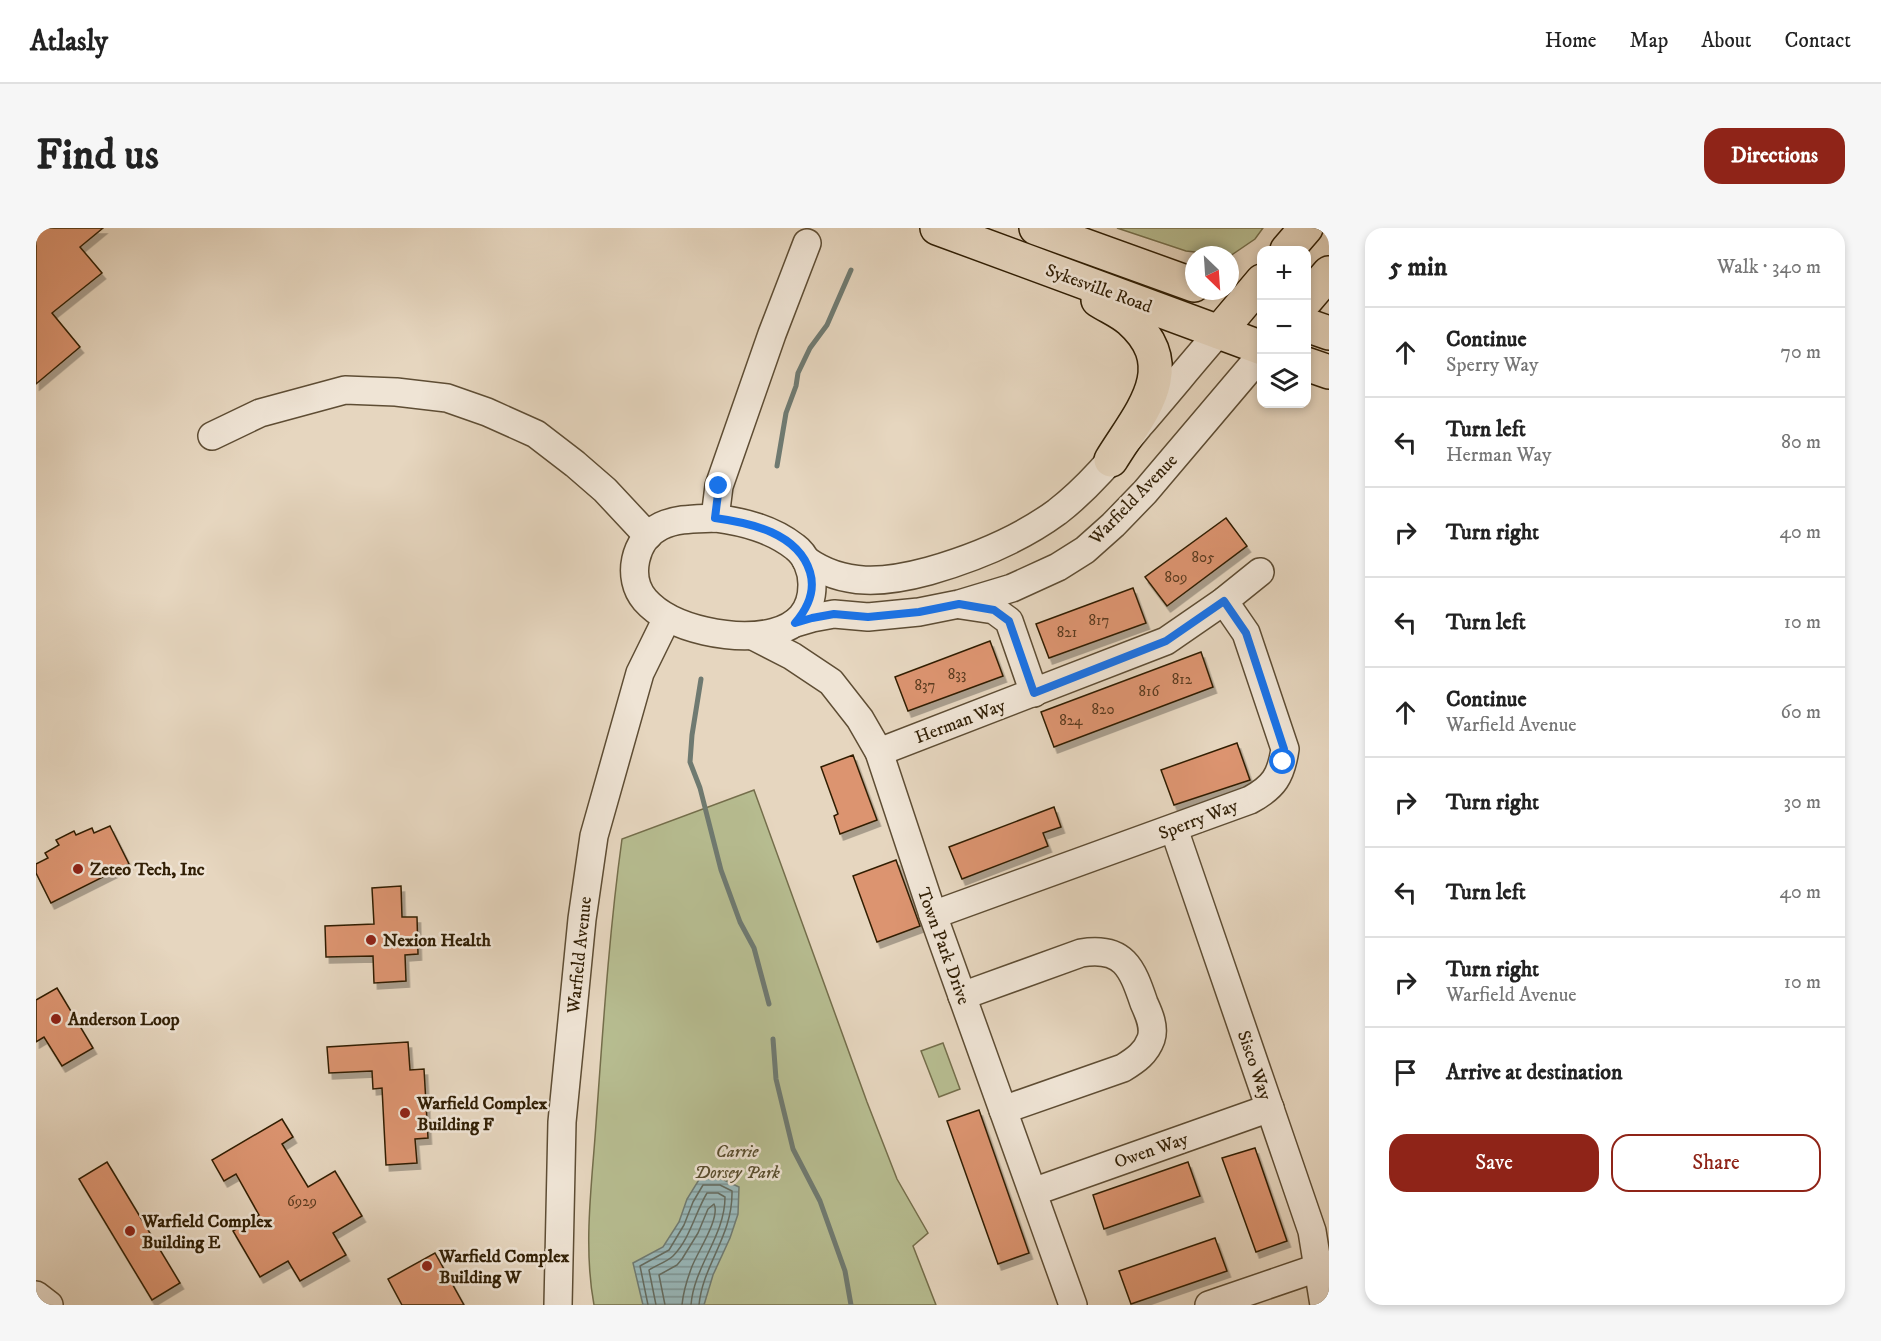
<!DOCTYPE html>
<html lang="en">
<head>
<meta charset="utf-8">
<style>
	:root { --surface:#fff; --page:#f6f6f6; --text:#222; --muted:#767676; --line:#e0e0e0; --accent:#8f2418 }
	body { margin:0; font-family:"IM FELL DW Pica",serif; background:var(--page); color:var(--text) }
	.controls { position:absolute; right:18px; top:18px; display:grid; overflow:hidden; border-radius:12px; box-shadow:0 3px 9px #0003 }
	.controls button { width:54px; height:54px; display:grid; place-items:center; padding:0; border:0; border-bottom:2px solid var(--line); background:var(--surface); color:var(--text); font:30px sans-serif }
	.compass { position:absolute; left:1149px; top:18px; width:54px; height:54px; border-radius:50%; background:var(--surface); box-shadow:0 3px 9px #0003; rotate:155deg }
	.stop { position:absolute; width:18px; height:18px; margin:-14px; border:4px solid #1a73e8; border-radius:50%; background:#fff }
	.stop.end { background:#1a73e8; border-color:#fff; box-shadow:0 2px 6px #0008 }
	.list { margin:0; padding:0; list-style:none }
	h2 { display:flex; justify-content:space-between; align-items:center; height:78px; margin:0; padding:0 24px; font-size:26px }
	h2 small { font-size:20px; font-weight:400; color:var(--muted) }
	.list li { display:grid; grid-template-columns:39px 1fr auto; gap:18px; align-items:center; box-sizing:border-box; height:90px; padding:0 24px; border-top:2px solid var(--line) }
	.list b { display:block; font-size:22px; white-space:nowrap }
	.list p { margin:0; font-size:20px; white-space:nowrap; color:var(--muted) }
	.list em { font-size:20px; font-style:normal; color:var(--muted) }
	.actions { display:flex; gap:12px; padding:18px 24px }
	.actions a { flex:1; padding:14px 0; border:2px solid var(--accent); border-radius:18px; text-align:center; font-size:21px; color:var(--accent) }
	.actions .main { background:var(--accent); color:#fff }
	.icon { flex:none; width:33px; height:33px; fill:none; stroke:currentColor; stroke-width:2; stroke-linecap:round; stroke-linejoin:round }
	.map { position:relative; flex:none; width:1293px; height:1077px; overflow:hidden; border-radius:18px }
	header { display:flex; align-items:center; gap:36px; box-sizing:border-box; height:84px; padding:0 30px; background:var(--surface); border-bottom:2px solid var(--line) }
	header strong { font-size:28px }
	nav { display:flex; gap:33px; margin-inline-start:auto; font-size:21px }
	.intro { display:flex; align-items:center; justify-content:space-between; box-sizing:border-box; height:144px; padding:0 36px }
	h1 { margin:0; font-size:42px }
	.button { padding:15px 27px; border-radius:18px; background:var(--accent); color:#fff; font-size:21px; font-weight:700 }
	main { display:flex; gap:36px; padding:0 36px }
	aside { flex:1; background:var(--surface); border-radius:18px; box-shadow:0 3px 9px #0003 }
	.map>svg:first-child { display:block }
	.green { fill:#b7bd91; stroke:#746e4b; stroke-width:1.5 }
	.water { fill:url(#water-rules); stroke:#6f7a71; stroke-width:1.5 }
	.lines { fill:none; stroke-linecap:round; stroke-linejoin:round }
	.shore { stroke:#646b5f; stroke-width:1.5 }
	.stream { stroke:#6f7a71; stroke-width:5 }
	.building { fill:#dc9470; stroke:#311f05; stroke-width:1.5; filter:url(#shadow) }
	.minor-casing { stroke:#5e4d34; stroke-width:30 }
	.major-casing { stroke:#311f05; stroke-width:36 }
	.minor { stroke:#efe4d5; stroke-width:27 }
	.major { stroke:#e6d6bf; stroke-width:33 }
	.route { stroke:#1a73e8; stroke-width:8 }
	.poi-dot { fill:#8f2418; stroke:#efe4d5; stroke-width:2 }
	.labels { text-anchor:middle; stroke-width:5; stroke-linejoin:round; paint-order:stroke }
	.number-label { font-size:15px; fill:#5c3c20 }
	.street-label { font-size:18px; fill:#311f05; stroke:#efe4d5 }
	.poi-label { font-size:18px; font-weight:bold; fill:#311f05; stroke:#efe4d5; text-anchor:start }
	.park-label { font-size:18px; font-style:italic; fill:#594e2f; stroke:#efe4d5 }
</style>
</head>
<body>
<header>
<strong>Atlasly</strong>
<nav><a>Home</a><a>Map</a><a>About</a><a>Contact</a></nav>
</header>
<div class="intro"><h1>Find us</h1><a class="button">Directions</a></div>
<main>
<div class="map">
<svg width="1293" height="1077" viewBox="0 0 1293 1077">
	<defs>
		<pattern id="water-rules" width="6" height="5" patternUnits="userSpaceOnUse" patternTransform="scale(1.5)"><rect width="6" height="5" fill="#98b7b9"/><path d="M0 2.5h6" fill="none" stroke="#7d9494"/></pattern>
		<filter id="shadow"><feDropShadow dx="3.5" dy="6" stdDeviation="0" flood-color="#0004"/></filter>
	</defs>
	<rect width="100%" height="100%" fill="#e6d6bf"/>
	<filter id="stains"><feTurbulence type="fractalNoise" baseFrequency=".00333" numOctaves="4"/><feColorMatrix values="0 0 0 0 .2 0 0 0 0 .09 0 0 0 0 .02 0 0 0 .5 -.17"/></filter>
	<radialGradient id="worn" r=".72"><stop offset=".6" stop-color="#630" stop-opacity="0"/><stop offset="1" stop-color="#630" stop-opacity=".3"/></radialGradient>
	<!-- green -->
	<g class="green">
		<polygon points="1081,0 1227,0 1219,11 1194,28 1150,23"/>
		<path d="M718 562 831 874 861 951 892 1005 877 1018 900 1077H558C547 1018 556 955 560 896 567 800 573 705 586 611Z"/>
		<polygon points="907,815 924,861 903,869 885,823"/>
	</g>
	<!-- water -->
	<polygon class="water" points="664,950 686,951 703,959 702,986 694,1010 677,1047 668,1077 607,1077 597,1035 627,1019 643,994 651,971"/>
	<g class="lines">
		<!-- shore -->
		<g class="shore">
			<path d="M612 1077 604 1038 633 1022 648 997 657 974 667 957H684L696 963C697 1008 667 1036 663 1077"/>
			<path d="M620 1077 613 1042C620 1037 631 1034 637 1028 654 1011 659 985 671 965H682L689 969C689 1008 658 1038 655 1077"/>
			<path d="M629 1077 623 1047 641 1037 646 1031 662 1005 672 981 678 976C685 990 660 1026 655 1041 651 1052 647 1065 646 1077"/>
		</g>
		<!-- stream -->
		<g class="stream">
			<polyline points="741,238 750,185 760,158 762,145 774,120 791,97 815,42"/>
			<polyline points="665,451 656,507 654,534 664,560 685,642 704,694 718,720 733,776"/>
			<polyline points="737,811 740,851 757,921 784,973 809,1043 815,1077"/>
		</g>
	</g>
	<!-- building -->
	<g class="building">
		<polygon points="0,0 67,0 44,19 66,45 16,85 44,119 0,156"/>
		<polygon points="1190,290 1211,318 1131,378 1109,349"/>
		<polygon points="1097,360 1110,395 1013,430 1000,396"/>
		<polygon points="954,413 967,448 872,483 859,449"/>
		<polygon points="1165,424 1177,459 1018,519 1005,484"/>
		<polygon points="1201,515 1214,552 1138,577 1125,542"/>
		<polygon points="817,527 841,592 804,606 798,588 802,586 785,539"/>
		<polygon points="1018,579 1025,599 1007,605 1012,618 926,651 913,619"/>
		<polygon points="74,598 93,636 15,675 0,645 0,636 12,630 9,625 23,617 20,612 38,603 40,607 56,600 58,605"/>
		<polygon points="860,632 884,698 841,714 817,648"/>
		<polygon points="365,658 366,689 381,689 382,726 369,727 370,753 338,755 337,728 290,729 289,698 338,696 336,660"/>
		<polygon points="21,760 57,820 26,838 8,809 0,814 0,772"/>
		<polygon points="372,814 374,842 388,841 392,910 379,911 381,935 350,937 346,860 337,861 336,843 293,845 291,819"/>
		<polygon points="943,882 993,1025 962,1036 911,893"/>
		<polygon points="246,891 257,909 246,916 272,959 299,943 326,988 297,1005 310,1027 264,1053 252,1033 224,1049 197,1003 223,987 200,946 188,953 176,932"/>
		<polygon points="1219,920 1251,1013 1220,1024 1186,930"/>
		<polygon points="71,934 144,1055 116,1072 43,951"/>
		<polygon points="1152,934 1164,968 1068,1001 1057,967"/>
		<polygon points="1179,1010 1191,1043 1095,1076 1083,1043"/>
		<polygon points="399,1025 428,1077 366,1077 352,1051"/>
	</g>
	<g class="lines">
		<!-- minor casing -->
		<g class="minor-casing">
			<g id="minor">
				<polyline points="176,208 224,185 309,162 360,164 411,170 451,184 500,206 539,236 569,262 612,308"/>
				<path d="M679 290C708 294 736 301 759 319 770 327 776 343 776 356 777 413 709 412 669 403 647 398 624 389 609 372 590 350 598 311 625 298 642 290 661 291 679 290Z"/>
				<polyline points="679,290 683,258 736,106 771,15"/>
				<path d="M770 332C808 359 849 355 893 343 938 330 983 312 1021 284 1052 260 1078 229 1103 198 1130 167 1156 135 1183 104"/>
				<polyline points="925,377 958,382 973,393 998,465"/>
				<polyline points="759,395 776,390 798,386 832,389 883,384 923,376 976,360 1022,339 1049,322 1077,297 1109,264 1226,126"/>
				<polyline points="717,408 756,428 795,454 824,491 843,524 897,687 1037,1077"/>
				<polyline points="843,524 1130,413 1188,373 1224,344"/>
				<polyline points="1138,601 1276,1003 1288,1077"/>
				<path d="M897 687 1214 572C1238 559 1245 548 1249 521L1210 405 1188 373"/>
				<path d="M926 768 1045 725C1088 718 1096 740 1108 775 1113 786 1119 799 1115 811 1110 825 1100 832 1087 840L967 882"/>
				<polyline points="997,964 1234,880"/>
				<polyline points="0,1067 13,1077"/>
				<polyline points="522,1077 526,894 546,691 558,608 604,445 631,390"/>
				<polyline points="1173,1077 1281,1040"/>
			</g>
		</g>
		<!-- major casing -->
		<g class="major-casing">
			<g id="major">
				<polyline points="901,0 1226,120"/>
				<polyline points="1000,0 1158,57"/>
				<polyline points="1251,22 1270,0"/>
				<path d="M1062 72C1073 79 1085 84 1094 92 1148 140 1103 186 1075 232"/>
				<polyline points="1270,72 1293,45"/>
				<polyline points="1270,97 1293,105"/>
				<polyline points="1183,104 1226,53"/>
				<polyline points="1270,136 1293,144"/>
			</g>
		</g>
		<!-- minor -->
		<use href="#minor" class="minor"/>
		<!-- major -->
		<use href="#major" class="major"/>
	</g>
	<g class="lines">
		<!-- route -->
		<path class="route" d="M683 258 679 290C715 295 762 305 774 344 780 364 771 381 759 395L776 390 798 386 832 389 883 384 923 376 958 382 973 393 998 465 1130 413 1188 373 1210 405 1248 521 1247 534"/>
	</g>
	<!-- markers -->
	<g class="poi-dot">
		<circle cx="42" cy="641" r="6"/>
		<circle cx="335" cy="712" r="6"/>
		<circle cx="20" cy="791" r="6"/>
		<circle cx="369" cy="885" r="6"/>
		<circle cx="94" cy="1003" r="6"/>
		<circle cx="391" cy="1038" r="6"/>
	</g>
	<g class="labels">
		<!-- number labels -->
		<g class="number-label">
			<text x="1167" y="334">805</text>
			<text x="1140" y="354">809</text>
			<text x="1063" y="397">817</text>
			<text x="1031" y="409">821</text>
			<text x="921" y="451">833</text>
			<text x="1146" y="456">812</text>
			<text x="889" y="462">837</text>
			<text x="1113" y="468">816</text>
			<text x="1067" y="486">820</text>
			<text x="1035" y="497">824</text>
			<text x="266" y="978">6929</text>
		</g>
		<!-- street labels -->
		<g class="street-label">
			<text transform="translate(1063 60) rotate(20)" y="6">Sykesville Road</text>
			<text transform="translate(1097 271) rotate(-46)" y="6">Warfield Avenue</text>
			<text transform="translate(924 493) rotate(-21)" y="6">Herman Way</text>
			<text transform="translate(1162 591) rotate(-21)" y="6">Sperry Way</text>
			<text transform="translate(908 718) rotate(70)" y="6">Town Park Drive</text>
			<text transform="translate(543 727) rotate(-84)" y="6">Warfield Avenue</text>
			<text transform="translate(1219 837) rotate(71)" y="6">Sisco Way</text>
			<text transform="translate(1115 922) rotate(-19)" y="6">Owen Way</text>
		</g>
		<!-- poi labels -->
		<g class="poi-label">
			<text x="54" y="647">Zeteo Tech, Inc</text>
			<text x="347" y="718">Nexion Health</text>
			<text x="32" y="797">Anderson Loop</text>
			<text x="381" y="881">Warfield Complex<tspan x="381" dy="21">Building F</tspan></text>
			<text x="106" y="999">Warfield Complex<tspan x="106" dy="21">Building E</tspan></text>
			<text x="403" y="1034">Warfield Complex<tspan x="403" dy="21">Building W</tspan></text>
		</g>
		<!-- park labels -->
		<g class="park-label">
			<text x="701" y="929">Carrie<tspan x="701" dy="21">Dorsey Park</tspan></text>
		</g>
	</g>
	<rect width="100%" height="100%" filter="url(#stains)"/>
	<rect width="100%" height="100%" fill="url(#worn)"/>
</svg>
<div class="controls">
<button>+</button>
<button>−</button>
<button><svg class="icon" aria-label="layers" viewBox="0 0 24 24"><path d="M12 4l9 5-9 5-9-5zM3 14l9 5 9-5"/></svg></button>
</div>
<svg class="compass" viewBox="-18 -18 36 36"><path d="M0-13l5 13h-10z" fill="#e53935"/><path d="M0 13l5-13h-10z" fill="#767676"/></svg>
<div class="stop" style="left:1247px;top:534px"></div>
<div class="stop end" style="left:683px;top:258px"></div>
</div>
<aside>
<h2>5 min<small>Walk · 340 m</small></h2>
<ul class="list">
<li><svg class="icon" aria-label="ahead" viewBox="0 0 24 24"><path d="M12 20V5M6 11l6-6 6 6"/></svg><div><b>Continue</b><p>Sperry Way</p></div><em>70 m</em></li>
<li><svg class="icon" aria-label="left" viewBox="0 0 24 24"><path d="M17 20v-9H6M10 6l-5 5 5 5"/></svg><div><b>Turn left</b><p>Herman Way</p></div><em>80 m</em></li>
<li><svg class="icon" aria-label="right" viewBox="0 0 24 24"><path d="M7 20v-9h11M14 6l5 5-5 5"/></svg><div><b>Turn right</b></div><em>40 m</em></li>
<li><svg class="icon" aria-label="left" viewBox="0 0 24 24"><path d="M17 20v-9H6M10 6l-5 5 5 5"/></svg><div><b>Turn left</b></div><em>10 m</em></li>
<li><svg class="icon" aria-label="ahead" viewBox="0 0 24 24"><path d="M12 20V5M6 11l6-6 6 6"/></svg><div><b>Continue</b><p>Warfield Avenue</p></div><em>60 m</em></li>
<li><svg class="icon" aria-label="right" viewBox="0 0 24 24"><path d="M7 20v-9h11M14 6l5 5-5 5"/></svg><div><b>Turn right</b></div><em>30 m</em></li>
<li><svg class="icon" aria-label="left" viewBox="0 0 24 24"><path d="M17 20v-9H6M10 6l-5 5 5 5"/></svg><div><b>Turn left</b></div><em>40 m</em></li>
<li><svg class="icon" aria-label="right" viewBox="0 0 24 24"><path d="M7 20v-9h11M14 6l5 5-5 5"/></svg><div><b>Turn right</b><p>Warfield Avenue</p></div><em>10 m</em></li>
<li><svg class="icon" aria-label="arrive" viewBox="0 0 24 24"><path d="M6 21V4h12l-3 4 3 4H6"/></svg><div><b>Arrive at destination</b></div></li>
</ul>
<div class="actions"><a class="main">Save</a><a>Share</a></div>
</aside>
</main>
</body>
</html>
